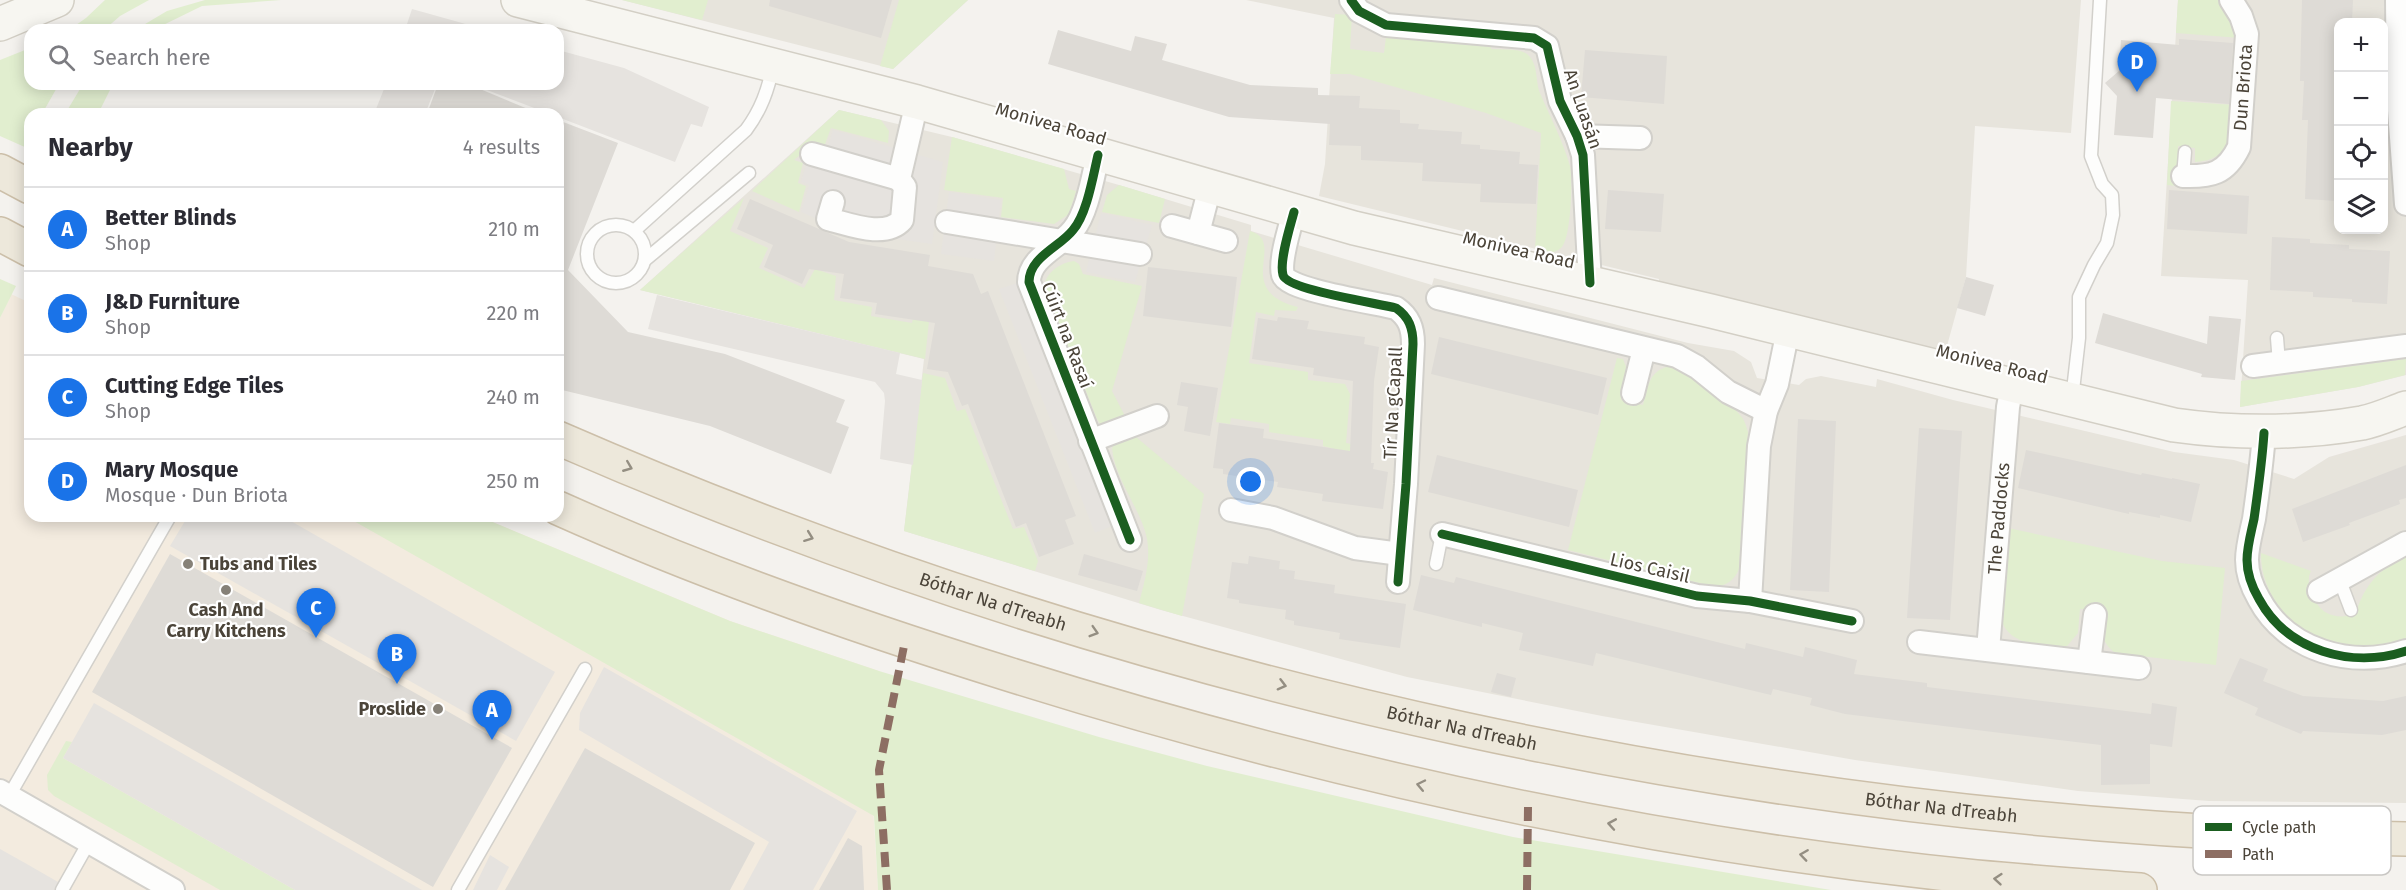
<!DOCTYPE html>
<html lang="en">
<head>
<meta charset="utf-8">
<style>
	:root { --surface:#fff; --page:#f2f2f3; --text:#2b2b33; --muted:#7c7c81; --line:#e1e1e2; --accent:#1a73e8 }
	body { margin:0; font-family:"Fira Sans",sans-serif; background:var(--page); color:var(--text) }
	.controls { position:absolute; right:18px; top:18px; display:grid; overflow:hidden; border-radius:12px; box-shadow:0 3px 15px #0003 }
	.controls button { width:54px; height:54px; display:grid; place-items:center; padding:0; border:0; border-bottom:2px solid var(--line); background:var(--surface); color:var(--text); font:30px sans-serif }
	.you { position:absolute; left:1251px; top:482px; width:21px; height:21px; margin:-15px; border:4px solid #fff; border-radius:50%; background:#1a73e8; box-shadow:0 0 0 9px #1a73e833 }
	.badge { display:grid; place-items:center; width:39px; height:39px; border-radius:50%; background:var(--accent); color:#fff; font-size:20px; font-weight:700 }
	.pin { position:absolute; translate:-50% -50px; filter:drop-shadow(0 2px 3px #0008) }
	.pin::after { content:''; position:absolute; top:32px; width:21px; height:18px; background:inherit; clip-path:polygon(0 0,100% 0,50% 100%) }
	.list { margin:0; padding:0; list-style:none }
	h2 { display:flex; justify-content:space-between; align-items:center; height:78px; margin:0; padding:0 24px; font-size:26px }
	h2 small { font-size:20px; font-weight:400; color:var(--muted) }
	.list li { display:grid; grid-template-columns:39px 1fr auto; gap:18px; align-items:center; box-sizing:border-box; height:84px; padding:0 24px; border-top:2px solid var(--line) }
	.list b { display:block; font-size:22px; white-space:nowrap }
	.list p { margin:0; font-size:20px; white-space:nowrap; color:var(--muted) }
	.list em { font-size:20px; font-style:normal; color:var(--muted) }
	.icon { flex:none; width:33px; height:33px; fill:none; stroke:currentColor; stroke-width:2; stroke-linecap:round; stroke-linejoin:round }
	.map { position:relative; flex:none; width:2406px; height:890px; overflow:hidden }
	.search { position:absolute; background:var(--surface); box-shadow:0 3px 15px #0003; left:24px; top:24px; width:540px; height:66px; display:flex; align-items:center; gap:15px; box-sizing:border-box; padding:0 21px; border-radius:18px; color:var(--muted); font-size:22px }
	.panel { position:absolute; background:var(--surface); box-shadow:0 3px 15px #0003; left:24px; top:108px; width:540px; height:414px; border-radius:18px }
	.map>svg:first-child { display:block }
	.residential { fill:#e7e4dc; fill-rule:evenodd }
	.commercial { fill:#f3ebdf }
	.green { fill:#e1eecf }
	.parking { fill:#e6e3df }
	.building { fill:#dedbd6 }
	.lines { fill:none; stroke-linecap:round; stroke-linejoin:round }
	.lane-casing { stroke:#d2d0cb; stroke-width:15 }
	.street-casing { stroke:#d2d0cb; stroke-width:26 }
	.secondary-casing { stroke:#d3cfc5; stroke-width:36 }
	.highway-casing { stroke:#ccbfa9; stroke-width:36 }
	.lane { stroke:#fdfdfc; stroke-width:12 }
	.street { stroke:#fdfdfc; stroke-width:22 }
	.secondary { stroke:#f7f6f1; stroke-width:33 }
	.highway { stroke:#ede8db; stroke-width:33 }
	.quiet { stroke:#8d6e63; stroke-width:8; stroke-dasharray:15 8; stroke-linecap:butt }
	.cycleway-casing { stroke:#fff; stroke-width:13 }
	.cycleway { stroke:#1b5e20; stroke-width:9 }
	.oneway { stroke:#948e82 }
	.poi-dot { fill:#868178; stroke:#fff; stroke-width:2 }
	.labels { text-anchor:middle; stroke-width:4.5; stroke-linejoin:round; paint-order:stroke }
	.street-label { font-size:18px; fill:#4b4439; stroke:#fff }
	.poi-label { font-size:18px; font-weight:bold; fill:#4b4439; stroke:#fff; text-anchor:start }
	.key { fill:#fff; stroke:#c9c7c4; stroke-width:1.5 }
	.key-label { font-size:16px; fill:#4b4439 }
</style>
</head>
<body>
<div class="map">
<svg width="2406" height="890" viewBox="0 0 2406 890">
	<rect width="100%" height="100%" fill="#f4f2ee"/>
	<!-- residential -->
	<g class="residential">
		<polygon points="622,0 968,0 893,69"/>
		<polygon points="1246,0 2081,0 2071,133 1975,126 1966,277 1945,353 1659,285 1659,279 1319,196 1325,164 1334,18"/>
		<path d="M2178 0H2406V375L2358 387 2240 407 2248 280 2161 276ZM2338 22H2384V230H2338Z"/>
		<polygon points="839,110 952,137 1119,185 1251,225 1251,231 1432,285 1434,278 1688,343 1734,351 1751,362 1757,378 1799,385 1806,379 1821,376 1876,387 1877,379 1953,400 2174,452 2234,460 2294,479 2329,457 2406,435 2406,803 2209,801 2078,791 1855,760 1602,716 1407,677 1161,610 904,531 924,359 640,290"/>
	</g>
	<!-- commercial -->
	<polygon class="commercial" points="11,294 30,303 30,516 478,516 730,621 879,671 870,757 878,890 0,890 0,318"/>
	<!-- green -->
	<g class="green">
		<polygon points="105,0 149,0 120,16 104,30 69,30 86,18"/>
		<polygon points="205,0 281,0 202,6 153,30 135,30 167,11"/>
		<polygon points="622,0 708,0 702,20"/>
		<polygon points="899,0 968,0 893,69 880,66"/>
		<polygon points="2178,0 2221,0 2240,38 2176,33"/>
		<path d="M1335 14 1352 15 1350 49 1384 53 1386 37 1491 43V49C1502 50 1519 48 1527 54 1539 64 1535 81 1540 93 1550 117 1563 141 1570 166 1573 178 1571 240 1561 248 1553 255 1545 252 1535 250L1541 133 1486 113 1350 74H1330Z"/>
		<polygon points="30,48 30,84 59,84 42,114 30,114 30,141 27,148 0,136 0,60"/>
		<polygon points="83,84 113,84 98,114 65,114"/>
		<path d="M2171 101 2236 105C2232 134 2232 160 2195 162V148L2178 146 2177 186 2167 185Z"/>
		<polygon points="839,110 881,120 889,131 888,143 831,128 824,147 812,145 794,160 803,163 798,183 806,186 799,212 752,191"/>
		<polygon points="952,137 1064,169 1069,189 1076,191 1069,214 1054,224 1001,217 1003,198 944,190"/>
		<polygon points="1119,185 1165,199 1159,223 1102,212 1107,195"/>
		<polygon points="744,198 730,231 768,248 759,268 804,288 815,269 836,276 834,300 872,307 871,316 912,323 917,300 931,302 925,359 640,290"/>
		<path d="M1250 231C1288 242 1231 290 1298 307L1296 311 1275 310 1274 316 1256 312 1249 363 1308 372V380L1345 384 1350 394 1346 443 1351 444 1350 453 1323 446V440L1269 432V424L1231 418 1230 424 1216 422Z"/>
		<path d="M1074 261 1079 264 1083 274 1142 286 1112 391 1126 418 1105 425 1100 424 1097 419 1044 287C1046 272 1060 263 1074 261Z"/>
		<polygon points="0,279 16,286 0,318"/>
		<path d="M1617 358 1623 359 1626 367 1621 400 1643 405C1646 393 1648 378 1658 371 1665 366 1674 365 1681 368 1694 374 1731 403 1740 415 1745 420 1746 426 1748 432L1739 569C1734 581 1727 585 1715 587L1568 550Z"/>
		<polygon points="2406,359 2405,375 2358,387 2240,407 2241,381"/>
		<polygon points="923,373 945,378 957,411 965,409 1013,529 1024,527 1038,561 1035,571 904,531"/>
		<path d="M1136 437 1204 494 1182 616 1139 603C1144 583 1151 561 1147 539 1142 511 1114 478 1112 448L1114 445Z"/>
		<polygon points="345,516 478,516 730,621 879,671 1099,737 1207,766 1513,837 1831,890 878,890 874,816"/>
		<path d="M2008 528 2162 561 2225 568 2216 665 2115 653C2097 638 2104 631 2105 611L2080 609 2078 633 2067 646C2046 649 2008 644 2002 621Z"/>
		<path d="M2261 553 2311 571C2304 583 2315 607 2327 613 2336 618 2348 617 2356 613 2364 585 2380 569 2406 555V640C2384 645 2356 649 2333 643 2293 633 2260 594 2261 553Z"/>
		<polygon points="66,741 72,742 63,758 295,890 220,890 54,796 48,790 47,775"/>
	</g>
	<!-- parking -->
	<g class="parking">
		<polygon points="412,9 487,30 405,30"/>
		<polygon points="558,50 624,68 709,107 702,127 691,124 675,162 558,117 558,114 550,114 471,84 558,84"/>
		<polygon points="386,84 400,84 408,88 409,84 437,84 425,114 374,114"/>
		<polygon points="833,130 943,162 932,244 848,232 801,212 809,185 801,182 807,162 798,160 813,147 827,149"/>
		<polygon points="949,192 1001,200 994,261 941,254"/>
		<polygon points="1101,213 1152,225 1135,282 1086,272"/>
		<polygon points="1020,282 1114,525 1095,533 999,289"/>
		<polygon points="657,295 900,353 896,374 922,380 913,465 880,459 885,401 884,393 875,382 648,329"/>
		<polygon points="188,516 282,516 555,672 516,741 170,546"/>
		<polygon points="604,667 857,811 813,890 743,890 769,842 579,730 580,713"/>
		<polygon points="94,703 422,890 295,890 63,758"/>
		<polygon points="0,849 25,863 72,890 0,890"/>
		<polygon points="490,855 509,867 497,890 473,890"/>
	</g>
	<!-- building -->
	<g class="building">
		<polygon points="770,0 892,0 881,38 769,6"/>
		<polygon points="2302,0 2353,0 2352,22 2338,22 2338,201 2305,199 2308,120 2302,120 2304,81 2300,81"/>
		<polygon points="1058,30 1131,51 1135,36 1167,44 1162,60 1250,85 1318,88 1318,95 1360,96 1359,108 1400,110 1400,123 1419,124 1418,129 1462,132 1461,144 1480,145 1480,149 1520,152 1519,164 1538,165 1536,204 1480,202 1481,184 1422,181 1423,163 1361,160 1361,146 1329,145 1330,124 1229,117 1048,64"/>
		<polygon points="2179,39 2233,43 2229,104 2156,98 2153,138 2114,135 2117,96 2105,83 2119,71 2121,40 2179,45"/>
		<polygon points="1585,50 1667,56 1664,104 1581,97"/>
		<polygon points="438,84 468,84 540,114 427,114"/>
		<polygon points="558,120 618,143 568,270 628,332 725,354 845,400 836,422 849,427 831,474 710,426 558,389"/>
		<polygon points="1608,190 1664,194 1661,232 1605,229"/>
		<polygon points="2169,190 2249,196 2247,234 2167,229"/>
		<polygon points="750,199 849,242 930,255 928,266 973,274 981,294 988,291 1076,516 1065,520 1074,544 1039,557 1026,523 1016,527 968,404 962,406 948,372 927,369 935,323 875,314 877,303 840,298 844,274 809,269 802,284 764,267 773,245 737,229"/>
		<polygon points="2272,237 2310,239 2310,243 2349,245 2349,249 2390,251 2387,304 2352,302 2352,299 2313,297 2313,292 2270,290"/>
		<polygon points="1148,267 1237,277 1231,327 1143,316"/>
		<polygon points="1966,277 1994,285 1985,316 1957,308"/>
		<polygon points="2103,313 2207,344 2209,316 2241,319 2235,380 2201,377 2202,374 2095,343"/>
		<polygon points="1278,317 1309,321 1307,329 1365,337 1364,344 1379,347 1374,381 1371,463 1374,463 1373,469 1388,472 1383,509 1322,501 1323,494 1277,487 1278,482 1223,474 1223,469 1213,468 1219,423 1264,429 1263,438 1350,451 1353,381 1313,375 1314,368 1252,359 1258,318 1277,321"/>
		<polygon points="1439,337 1607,378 1598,415 1431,374"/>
		<polygon points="1181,382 1218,388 1210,436 1184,431 1188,407 1177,405"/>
		<polygon points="1798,419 1836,421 1829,592 1790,590"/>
		<polygon points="1919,428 1962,431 1950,620 1907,618"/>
		<polygon points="2026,450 2141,475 2142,473 2172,479 2172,478 2200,484 2191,522 2160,515 2160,518 2129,512 2129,514 2018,488"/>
		<polygon points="1437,455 1578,490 1569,527 1428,492"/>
		<polygon points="2406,465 2406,498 2399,500 2400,504 2349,523 2350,525 2303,542 2292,509"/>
		<polygon points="170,554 512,748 433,887 92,692"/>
		<polygon points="1084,554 1143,571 1137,591 1078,575"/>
		<polygon points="1249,556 1280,561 1279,569 1295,571 1294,579 1335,585 1334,593 1406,604 1400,648 1339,639 1340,633 1294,625 1294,621 1285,619 1286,610 1239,603 1239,600 1227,598 1232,562 1248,564"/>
		<polygon points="1421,575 1454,583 1456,577 1745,649 1746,643 1803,657 1805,647 1857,660 1854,674 1927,683 1927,687 2151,714 2152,703 2177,707 2172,747 2150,744 2150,784 2101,785 2101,745 1845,714 1810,705 1812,698 1773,689 1771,695 1596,653 1593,666 1519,650 1523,633 1482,623 1482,627 1413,610"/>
		<polygon points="2240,658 2268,669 2263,681 2303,696 2383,701 2406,696 2406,730 2382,735 2303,731 2301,734 2255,715 2258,708 2224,693"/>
		<polygon points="1497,673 1516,678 1511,697 1491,692"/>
		<polygon points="585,748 755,843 730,890 505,890"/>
		<polygon points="848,838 862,846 864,890 819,890"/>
	</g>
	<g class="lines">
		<!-- lane casing -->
		<g class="lane-casing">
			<g id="lane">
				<polyline points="2183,176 2185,152"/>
				<circle cx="616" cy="254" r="29"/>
				<path d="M634 231 746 130C761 110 768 90 773 66"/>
				<polyline points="645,260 749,173"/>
				<polyline points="2277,338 2279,363"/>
				<polyline points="2072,399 2079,338 2079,297 2094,265 2107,243 2113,215 2112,195 2102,184 2091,156 2100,0"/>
				<polyline points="1436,564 1442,534"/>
				<polyline points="2340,581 2351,610"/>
				<polyline points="9,796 170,516"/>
				<polyline points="62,890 89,842"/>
				<polyline points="458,890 585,669"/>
			</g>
		</g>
		<!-- street casing -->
		<g class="street-casing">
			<g id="street">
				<polyline points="1351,0 1359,11 1386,25 1534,38 1547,46 1560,101 1577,136 1583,155 1590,283"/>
				<polyline points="2397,0 2398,97 2406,204"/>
				<polyline points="1577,136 1640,138"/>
				<polyline points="812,154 899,179"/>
				<path d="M1098 155C1093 176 1087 214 1073 230 1060 247 1029 257 1029 282L1130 540"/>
				<path id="s1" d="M2183 176C2211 177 2226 174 2239 147L2247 34 2241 16 2231 0"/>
				<path d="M833 202 828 219C849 224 885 239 902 220L905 187 899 179 917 102"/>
				<path d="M1294 212C1290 227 1279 261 1283 275 1287 290 1377 303 1396 308 1409 317 1413 328 1413 344L1406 484 1398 582"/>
				<polyline points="947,222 1140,254"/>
				<polyline points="1172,226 1226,241"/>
				<polyline points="1198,233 1210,187"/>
				<polyline points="1438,298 1677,356 1697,367 1728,392 1766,411"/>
				<polyline points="2253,366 2406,346"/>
				<polyline points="1633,393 1644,349"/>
				<path d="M2264 433C2262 462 2258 491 2254 519 2251 533 2247 547 2247 560 2247 574 2252 587 2259 599 2287 651 2352 669 2406 651"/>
				<polyline points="1090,441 1157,416"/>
				<polyline points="1231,510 1273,518 1355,548 1400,554"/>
				<polyline points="1442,534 1697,596 1750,601 1852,621"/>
				<polyline points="2319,591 2406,543"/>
				<polyline points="1750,601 1759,446 1766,411 1777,384 1788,330"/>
				<polyline points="1919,642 2139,668"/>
				<path id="s2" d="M1988 650 2008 407 2012 386"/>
				<polyline points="2089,662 2095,615"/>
				<polyline points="0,791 173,890"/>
			</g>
		</g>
		<!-- secondary casing -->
		<g class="secondary-casing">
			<g id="secondary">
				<path d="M518 0 917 102 1354 228 1711 311 2174 425C2238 434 2298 434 2362 423 2377 420 2392 413 2406 408"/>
				<polyline points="0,24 57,0"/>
			</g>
		</g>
		<!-- highway casing -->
		<g class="highway-casing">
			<g id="highway">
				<polyline points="0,171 30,187"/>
				<polyline points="0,234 30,250"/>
				<path id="s3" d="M558 438C1136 690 1776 828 2406 839"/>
				<path d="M558 508C703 573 854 626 1005 673 1320 772 1647 844 1976 877 2031 882 2085 886 2140 890"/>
			</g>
		</g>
		<!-- lane -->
		<use href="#lane" class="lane"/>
		<!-- street -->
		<use href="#street" class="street"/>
		<!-- secondary -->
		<use href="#secondary" class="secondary"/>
		<!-- highway -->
		<use href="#highway" class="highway"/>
		<!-- quiet -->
		<g class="quiet">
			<polyline points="887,890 879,770 905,641"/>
			<polyline points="1527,890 1528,807"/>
		</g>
		<!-- cycleway casing -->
		<g class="cycleway-casing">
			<g id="cycleway">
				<polyline points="1351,0 1359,11 1386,25 1534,38 1547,46 1560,101 1577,136 1583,155 1590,283"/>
				<path d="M1098 155C1093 176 1087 214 1073 230 1060 247 1029 257 1029 282L1130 540"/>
				<path d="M1294 212C1290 227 1279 261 1283 275 1287 290 1377 303 1396 308 1409 317 1413 328 1413 344L1406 484 1398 582"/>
				<path d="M2264 433C2262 462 2258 491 2254 519 2251 533 2247 547 2247 560 2247 574 2252 587 2259 599 2287 651 2352 669 2406 651"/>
				<polyline points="1442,534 1697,596 1750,601 1852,621"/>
			</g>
		</g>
		<!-- cycleway -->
		<use href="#cycleway" class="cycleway"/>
	</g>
	<!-- one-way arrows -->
	<defs><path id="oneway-chevron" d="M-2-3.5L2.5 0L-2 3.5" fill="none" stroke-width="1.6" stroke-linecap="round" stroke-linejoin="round" transform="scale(1.5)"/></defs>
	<g class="oneway">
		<use href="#oneway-chevron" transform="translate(628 467) rotate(22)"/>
		<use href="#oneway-chevron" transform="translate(809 537) rotate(21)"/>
		<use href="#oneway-chevron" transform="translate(1094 632) rotate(17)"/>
		<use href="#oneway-chevron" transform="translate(1282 685) rotate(15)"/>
		<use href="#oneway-chevron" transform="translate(1421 785) rotate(-168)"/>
		<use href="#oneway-chevron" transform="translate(1612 824) rotate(-170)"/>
		<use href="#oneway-chevron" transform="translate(1804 855) rotate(-172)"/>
		<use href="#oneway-chevron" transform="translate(1998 879) rotate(-175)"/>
	</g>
	<!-- markers -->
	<g class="poi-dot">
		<circle cx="188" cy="564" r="6"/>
		<circle cx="226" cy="590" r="6"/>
		<circle cx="438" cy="709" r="6"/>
	</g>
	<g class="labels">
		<!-- street labels -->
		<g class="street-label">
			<text dy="6" stroke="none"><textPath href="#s1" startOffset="128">Dun Briota</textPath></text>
			<text transform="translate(1583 109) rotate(71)" y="6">An Luasán</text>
			<text transform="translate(1051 124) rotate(16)" y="6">Monivea Road</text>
			<text transform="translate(1519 250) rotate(13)" y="6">Monivea Road</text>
			<text transform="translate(1067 335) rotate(69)" y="6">Cúirt na Rasaí</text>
			<text transform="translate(1992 364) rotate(14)" y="6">Monivea Road</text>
			<text transform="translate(1393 403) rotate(-87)" y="6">Tír Na gCapall</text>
			<text dy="6" stroke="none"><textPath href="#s2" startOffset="132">The Paddocks</textPath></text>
			<text transform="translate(1650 568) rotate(13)" y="6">Lios Caisil</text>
			<text dy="6" stroke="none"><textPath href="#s3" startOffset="465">Bóthar Na dTreabh</textPath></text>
			<text dy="6" stroke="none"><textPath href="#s3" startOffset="951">Bóthar Na dTreabh</textPath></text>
			<text dy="6" stroke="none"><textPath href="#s3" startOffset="1437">Bóthar Na dTreabh</textPath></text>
		</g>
		<!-- poi labels -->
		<g class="poi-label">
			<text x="200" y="570">Tubs and Tiles</text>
			<text x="226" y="616" text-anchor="middle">Cash And<tspan x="226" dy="21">Carry Kitchens</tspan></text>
			<text x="426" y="715" text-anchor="end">Proslide</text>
		</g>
	</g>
	<!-- legend -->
	<rect x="2193" y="806" width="198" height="69" rx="9" class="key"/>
	<rect x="2205" y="823" width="27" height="8" fill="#1b5e20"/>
	<rect x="2205" y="850" width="27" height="8" fill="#8d6e63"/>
	<g class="key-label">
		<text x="2242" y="833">Cycle path</text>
		<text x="2242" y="860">Path</text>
	</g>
</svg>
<div class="controls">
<button>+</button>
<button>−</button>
<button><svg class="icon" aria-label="locate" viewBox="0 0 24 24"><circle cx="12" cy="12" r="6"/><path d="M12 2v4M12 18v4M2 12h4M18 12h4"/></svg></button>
<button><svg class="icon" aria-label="layers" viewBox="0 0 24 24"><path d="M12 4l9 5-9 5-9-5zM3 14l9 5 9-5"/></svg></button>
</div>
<div class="you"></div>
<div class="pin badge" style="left:492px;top:740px">A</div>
<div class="pin badge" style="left:397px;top:684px">B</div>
<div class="pin badge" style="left:316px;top:638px">C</div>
<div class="pin badge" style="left:2137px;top:92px">D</div>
<div class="search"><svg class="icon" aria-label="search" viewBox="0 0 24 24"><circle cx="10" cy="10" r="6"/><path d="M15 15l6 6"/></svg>Search here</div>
<section class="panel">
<h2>Nearby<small>4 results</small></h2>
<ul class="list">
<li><span class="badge">A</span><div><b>Better Blinds</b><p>Shop</p></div><em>210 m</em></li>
<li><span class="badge">B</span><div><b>J&amp;D Furniture</b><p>Shop</p></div><em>220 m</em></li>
<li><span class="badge">C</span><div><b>Cutting Edge Tiles</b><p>Shop</p></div><em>240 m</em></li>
<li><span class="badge">D</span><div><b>Mary Mosque</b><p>Mosque · Dun Briota</p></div><em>250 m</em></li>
</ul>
</section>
</div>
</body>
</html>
